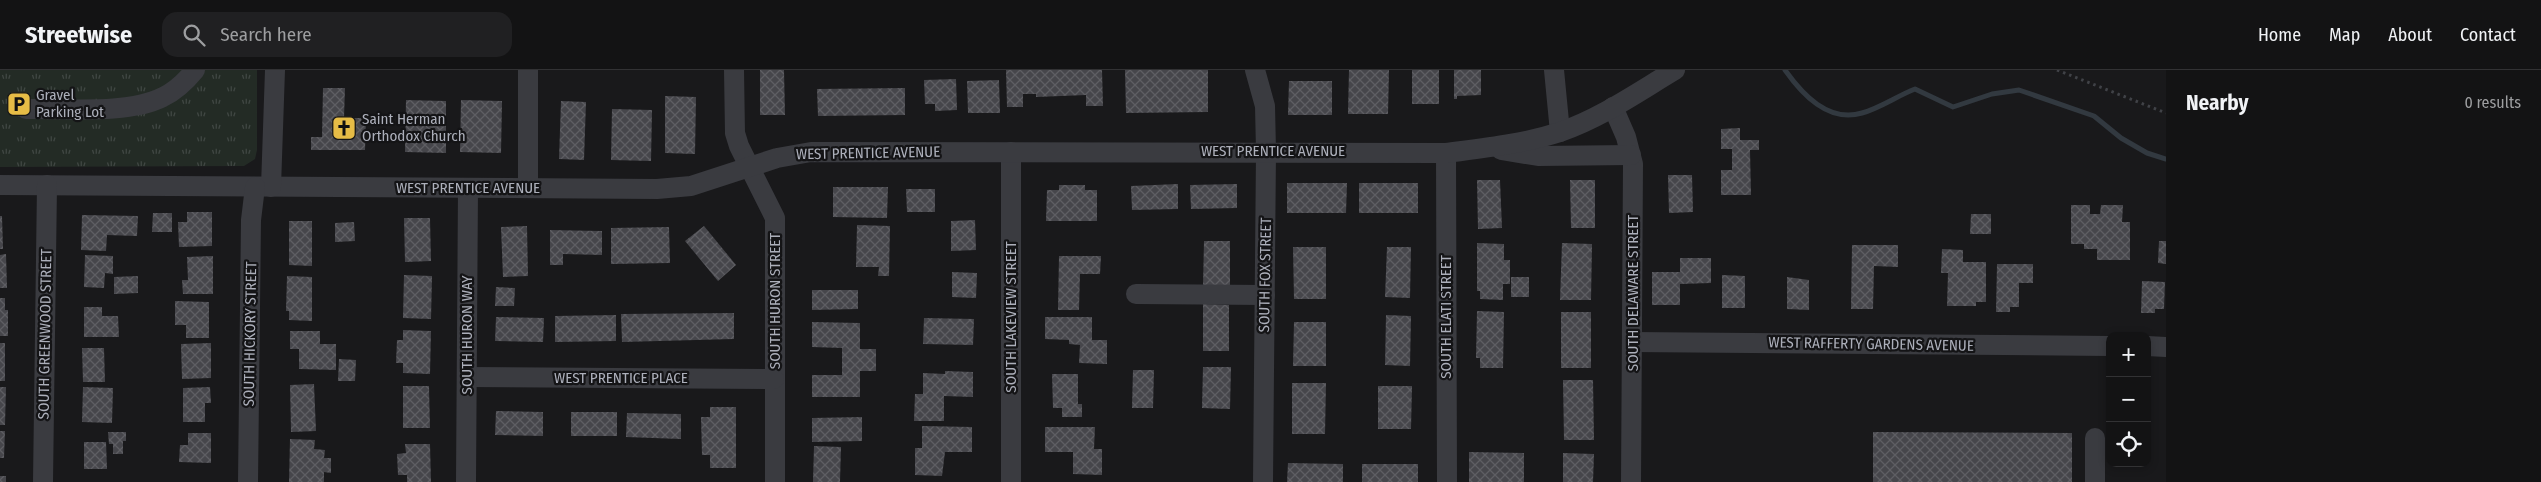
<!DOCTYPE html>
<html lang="en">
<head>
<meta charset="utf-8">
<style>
	:root { --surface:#131314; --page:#202022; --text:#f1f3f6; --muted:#9d9ea0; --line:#323234 }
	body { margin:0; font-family:"Fira Sans Condensed",sans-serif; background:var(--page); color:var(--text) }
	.controls { position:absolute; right:15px; bottom:15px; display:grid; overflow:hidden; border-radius:10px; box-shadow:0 2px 8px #0003 }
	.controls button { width:45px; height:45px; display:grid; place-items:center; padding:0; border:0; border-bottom:1px solid var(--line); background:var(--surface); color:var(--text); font:25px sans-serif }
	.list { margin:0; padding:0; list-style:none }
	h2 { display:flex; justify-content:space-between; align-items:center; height:65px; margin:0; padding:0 20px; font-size:21px }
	h2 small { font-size:16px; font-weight:400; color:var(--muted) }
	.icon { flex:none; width:28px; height:28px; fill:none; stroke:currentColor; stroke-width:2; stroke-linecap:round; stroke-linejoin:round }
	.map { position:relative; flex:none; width:2166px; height:412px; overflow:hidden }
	header { display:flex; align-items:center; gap:30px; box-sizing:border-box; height:70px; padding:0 25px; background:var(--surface); border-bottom:1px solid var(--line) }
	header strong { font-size:24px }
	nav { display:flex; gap:28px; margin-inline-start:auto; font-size:18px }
	.search { width:350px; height:45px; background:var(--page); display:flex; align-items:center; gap:12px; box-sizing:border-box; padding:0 18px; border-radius:15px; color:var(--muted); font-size:19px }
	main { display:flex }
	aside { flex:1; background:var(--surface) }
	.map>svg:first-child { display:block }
	.park { fill:url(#park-tufts) }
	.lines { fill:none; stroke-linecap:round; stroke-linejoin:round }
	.stream { stroke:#323940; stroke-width:5 }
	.building { fill:url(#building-cross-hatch) }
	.path { stroke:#404247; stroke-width:3; stroke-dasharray:2.5 4; stroke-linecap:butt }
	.minor { stroke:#3a3b40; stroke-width:20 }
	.labels { text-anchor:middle; stroke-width:4.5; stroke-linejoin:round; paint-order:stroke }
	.poi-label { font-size:15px; fill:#acafba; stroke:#141416; text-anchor:start }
	.street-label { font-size:15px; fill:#acafba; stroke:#141416 }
</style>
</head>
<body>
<header>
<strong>Streetwise</strong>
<div class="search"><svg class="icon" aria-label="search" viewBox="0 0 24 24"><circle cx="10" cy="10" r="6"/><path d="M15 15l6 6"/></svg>Search here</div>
<nav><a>Home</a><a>Map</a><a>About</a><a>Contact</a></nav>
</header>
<main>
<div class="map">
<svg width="2166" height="412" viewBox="0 0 2166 412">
	<defs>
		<pattern id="park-tufts" width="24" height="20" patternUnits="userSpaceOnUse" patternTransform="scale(1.25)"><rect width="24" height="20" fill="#232b25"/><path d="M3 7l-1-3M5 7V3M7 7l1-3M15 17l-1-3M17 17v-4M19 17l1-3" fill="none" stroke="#404743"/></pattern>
		<pattern id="building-cross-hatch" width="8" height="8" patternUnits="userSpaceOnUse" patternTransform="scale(1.25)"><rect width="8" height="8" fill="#46464b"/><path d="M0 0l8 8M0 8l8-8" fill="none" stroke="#5e5e63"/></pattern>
	</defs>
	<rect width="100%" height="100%" fill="#19191b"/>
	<!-- park -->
	<polygon class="park" points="0,0 257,0 257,80 255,89 244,96 0,97"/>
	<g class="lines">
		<!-- stream -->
		<path class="stream" d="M1785 0C1802 24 1828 53 1862 43 1880 38 1897 26 1915 19L1953 37 1992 24 2019 20 2094 46 2121 68 2147 83 2166 89"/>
	</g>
	<!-- building -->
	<g class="building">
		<polygon points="760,0 784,0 785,45 760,45"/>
		<polygon points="1006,0 1102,0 1103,36 1086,36 1086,25 1036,27 1036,24 1023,24 1023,37 1007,37"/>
		<polygon points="1125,0 1208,0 1208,42 1126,43"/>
		<polygon points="1349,0 1389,0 1388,44 1348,44"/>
		<rect x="1412" y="0" width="27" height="34"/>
		<polygon points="1454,0 1481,0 1481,25 1457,26 1457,29 1454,29"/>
		<polygon points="956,9 957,40 935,41 935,34 925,34 924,10"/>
		<polygon points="999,10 1000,43 968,43 967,11"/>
		<polygon points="1289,11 1332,11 1332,45 1288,45"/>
		<polygon points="323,18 345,18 344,48 366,48 365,80 311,80 311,67 322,67"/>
		<polygon points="905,18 905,45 818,46 817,19"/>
		<polygon points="665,26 696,27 695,84 665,83"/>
		<polygon points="406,30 446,31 446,83 405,82"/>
		<polygon points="461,30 502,31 501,83 460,82"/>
		<polygon points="561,31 586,32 584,90 559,89"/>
		<polygon points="612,39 652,40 651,91 611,90"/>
		<polygon points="1740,58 1740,70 1759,70 1759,80 1750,80 1751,125 1721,125 1721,100 1732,100 1732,79 1721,79 1721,59"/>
		<polygon points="1668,105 1692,105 1693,142 1669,143"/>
		<polygon points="1477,110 1500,110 1502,158 1478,159"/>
		<polygon points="1570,110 1595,110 1595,158 1571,158"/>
		<polygon points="1287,113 1347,113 1346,143 1287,143"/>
		<rect x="1359" y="113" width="59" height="30"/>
		<polygon points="1178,114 1178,139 1132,140 1131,116"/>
		<polygon points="1237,114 1237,138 1191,139 1190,115"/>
		<polygon points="1059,115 1085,115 1085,120 1097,120 1097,151 1046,151 1047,120 1059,120"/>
		<polygon points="833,117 888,117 887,148 833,147"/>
		<polygon points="906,119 935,119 935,142 907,142"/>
		<polygon points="2071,135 2090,135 2090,144 2100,144 2101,135 2123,135 2122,152 2130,152 2130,190 2097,190 2097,179 2084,179 2084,174 2071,174"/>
		<polygon points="187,142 212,142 212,176 179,177 178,152 187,152"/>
		<polygon points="153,143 172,143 172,162 152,162"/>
		<polygon points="1971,144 1991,144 1991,164 1970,164"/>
		<polygon points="82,145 138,146 137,166 107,165 106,181 81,180"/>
		<polygon points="0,146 2,146 3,179 0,179"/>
		<polygon points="404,148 430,148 431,191 405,192"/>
		<polygon points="975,150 976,180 951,181 951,151"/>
		<polygon points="289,151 312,151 312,196 289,195"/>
		<polygon points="354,152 355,171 335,172 335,153"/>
		<polygon points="857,155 890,156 889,206 878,206 879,197 856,197"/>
		<polygon points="527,156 528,206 503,207 501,157"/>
		<polygon points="704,156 736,195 718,211 685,171"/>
		<polygon points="669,157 670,193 611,194 611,158"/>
		<polygon points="550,160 602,161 602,185 563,184 563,195 550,195"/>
		<polygon points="1204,171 1230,171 1230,218 1203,217"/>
		<polygon points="2159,171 2166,171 2166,194 2158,193"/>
		<polygon points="1477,173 1504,174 1504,190 1510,190 1510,214 1503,214 1503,230 1480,229 1480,221 1477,221"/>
		<polygon points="1562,173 1592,174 1591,230 1560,230"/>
		<polygon points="1852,175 1898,175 1898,197 1874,196 1873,239 1851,239"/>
		<polygon points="1293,177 1326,177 1326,229 1294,229"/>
		<polygon points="1387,177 1411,177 1410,228 1385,227"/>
		<polygon points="1942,179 1963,180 1963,192 1986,192 1986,232 1976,232 1976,236 1947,236 1948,203 1941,203"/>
		<polygon points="6,184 7,218 0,218 0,185"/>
		<polygon points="85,185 113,186 113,204 105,203 104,218 84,217"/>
		<polygon points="213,186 213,224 183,224 182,210 188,210 187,187"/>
		<polygon points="1059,186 1101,186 1100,204 1080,204 1079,240 1058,240"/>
		<polygon points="1680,188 1711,188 1711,213 1680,214 1680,235 1652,235 1652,202 1680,202"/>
		<polygon points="1997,194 2033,194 2033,213 2019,213 2019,237 2010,237 2010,242 1996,242"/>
		<polygon points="952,202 977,203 976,228 952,227"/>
		<polygon points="404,205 432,206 431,249 403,248"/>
		<polygon points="1722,205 1745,206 1745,238 1722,238"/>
		<polygon points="138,206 138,223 114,224 114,207"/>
		<polygon points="287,206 312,207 312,251 289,250 289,241 286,241"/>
		<rect x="1511" y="207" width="18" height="20"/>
		<polygon points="1787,207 1809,210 1809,240 1787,239"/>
		<polygon points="2142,211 2165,212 2164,239 2155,239 2155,243 2141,243"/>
		<polygon points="496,217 515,218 514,236 495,236"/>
		<polygon points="812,220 858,220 858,239 812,240"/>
		<polygon points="0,228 5,228 5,240 8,240 8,266 0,266"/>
		<polygon points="175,231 209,232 209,268 186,268 186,255 175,255"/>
		<polygon points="1203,234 1229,235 1229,281 1203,281"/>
		<polygon points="84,237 102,237 102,246 118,246 119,267 84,267"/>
		<polygon points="1477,241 1504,242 1503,298 1480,298 1480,288 1476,288"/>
		<rect x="1561" y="242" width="30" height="56"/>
		<polygon points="734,243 734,269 622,272 621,244"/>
		<polygon points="616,245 616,271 555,272 555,246"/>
		<polygon points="1386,245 1411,246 1410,296 1385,295"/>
		<polygon points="496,247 544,248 543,272 495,271"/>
		<polygon points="1045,247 1092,247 1092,270 1107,270 1107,294 1079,293 1080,275 1069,274 1069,270 1045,269"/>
		<polygon points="924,248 974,249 973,275 923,274"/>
		<polygon points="812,252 860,253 860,279 876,279 876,301 860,301 860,327 812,327 812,305 842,305 842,278 812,277"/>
		<polygon points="1294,252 1326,252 1326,296 1293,296"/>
		<polygon points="403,260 431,261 430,304 403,303 403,293 396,293 397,270 403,270"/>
		<polygon points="290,261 320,261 320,274 336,274 336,300 299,299 299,279 290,279"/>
		<rect x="0" y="273" width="5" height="38"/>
		<polygon points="211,273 211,308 182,309 181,274"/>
		<polygon points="82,278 104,278 105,312 83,312"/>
		<polygon points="339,289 356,290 355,311 338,311"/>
		<polygon points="1203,297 1231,297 1230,339 1202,338"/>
		<polygon points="1133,300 1154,300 1153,338 1132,338"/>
		<polygon points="945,301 973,302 973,327 944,326 944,351 914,351 915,324 923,324 923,303 945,304"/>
		<polygon points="1052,304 1078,304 1078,334 1082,334 1082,347 1062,347 1062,338 1053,338"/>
		<polygon points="1563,310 1593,310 1594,370 1564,370"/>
		<polygon points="1292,313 1326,313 1325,364 1292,364"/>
		<polygon points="314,314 316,361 291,362 290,315"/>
		<polygon points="403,316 429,316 430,358 403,358"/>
		<polygon points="1378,316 1412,316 1411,359 1378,359"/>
		<polygon points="0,317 6,317 5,355 0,355"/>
		<polygon points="83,317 113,318 112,353 82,352"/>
		<polygon points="210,317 211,333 205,333 205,352 183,352 183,318"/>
		<polygon points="710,337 736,337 736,398 710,398 710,385 702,385 701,347 710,347"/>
		<polygon points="496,341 543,342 543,366 495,365"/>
		<rect x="571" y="342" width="46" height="24"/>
		<polygon points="627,343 681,344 681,369 626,367"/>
		<polygon points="862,347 862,371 812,372 812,348"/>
		<polygon points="922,356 972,357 972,382 945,382 942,406 915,405 915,378 922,378"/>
		<polygon points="1045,357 1095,357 1094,379 1102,379 1102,405 1073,404 1073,382 1045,382"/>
		<polygon points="0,361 5,361 4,388 0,388"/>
		<polygon points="108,362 126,362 126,371 123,371 123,384 113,384 113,374 109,374"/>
		<polygon points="1873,362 2072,363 2072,412 1873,412"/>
		<polygon points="188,363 211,363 211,393 179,392 180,375 188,375"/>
		<polygon points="290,369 315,370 314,379 325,380 324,388 331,388 331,403 324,402 324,412 289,412"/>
		<polygon points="84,372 106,372 107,399 84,399"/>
		<polygon points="405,374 430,374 431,412 407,412 407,405 398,405 397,384 406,383"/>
		<polygon points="814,376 841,377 840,412 813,412"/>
		<polygon points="1469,382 1524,383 1524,412 1469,412"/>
		<polygon points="1563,383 1594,384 1593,412 1563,412"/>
		<polygon points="1288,393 1343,394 1343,412 1287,412"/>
		<rect x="1362" y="394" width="56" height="18"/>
		<rect x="0" y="406" width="6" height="6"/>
	</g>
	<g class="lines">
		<!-- path -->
		<polyline class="path" points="2057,0 2166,43"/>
		<!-- minor -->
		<g class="minor">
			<polyline points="734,0 735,63 739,76 775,148 775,412"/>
			<polyline points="1255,0 1265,36 1266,81 1263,412"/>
			<polyline points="1554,0 1560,62"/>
			<polyline points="1613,37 1626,67 1633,94 1631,412"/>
			<path d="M26 39C66 38 127 45 163 27 176 21 186 11 195 0"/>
			<polyline points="1501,80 1538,86 1631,85"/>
			<polyline points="1011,82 1011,412"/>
			<polyline points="1446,83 1447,412"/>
			<path d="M0 115 657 119 691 116 777 88 811 82 1446 83C1484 78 1523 74 1560 62 1601 48 1638 22 1675 0"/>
			<polyline points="271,117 275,0"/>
			<polyline points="528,118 528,0"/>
			<polyline points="1136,224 1265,225"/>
			<polyline points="1632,272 2110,276"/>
			<polyline points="2147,276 2166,277"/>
			<polyline points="467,307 774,309"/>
			<polyline points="43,412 47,115"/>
			<polyline points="248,412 251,150 255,117"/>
			<polyline points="466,412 468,118"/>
			<polyline points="2095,412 2095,368"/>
		</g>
	</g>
	<!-- icons -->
	<defs>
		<g id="parking-square" transform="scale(1.25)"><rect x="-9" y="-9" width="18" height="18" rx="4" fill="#e6bc46" stroke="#141416"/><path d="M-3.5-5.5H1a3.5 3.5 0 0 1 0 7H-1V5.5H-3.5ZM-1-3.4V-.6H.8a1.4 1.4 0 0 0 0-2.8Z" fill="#111"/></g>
		<g id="church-square" transform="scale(1.25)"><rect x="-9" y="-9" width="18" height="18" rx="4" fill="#e6bc46" stroke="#141416"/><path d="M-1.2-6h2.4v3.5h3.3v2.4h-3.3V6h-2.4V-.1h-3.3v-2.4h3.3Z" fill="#111"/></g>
	</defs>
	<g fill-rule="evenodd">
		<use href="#parking-square" x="19" y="34"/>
		<use href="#church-square" x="344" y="58"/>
	</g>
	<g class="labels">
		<!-- poi labels -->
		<g class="poi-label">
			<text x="36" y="30">Gravel<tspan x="36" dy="17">Parking Lot</tspan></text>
			<text x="362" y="54">Saint Herman<tspan x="362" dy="17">Orthodox Church</tspan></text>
		</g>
		<!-- street labels -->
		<g class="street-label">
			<text x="1273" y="86">WEST PRENTICE AVENUE</text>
			<text transform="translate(868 83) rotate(-1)" y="5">WEST PRENTICE AVENUE</text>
			<text x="468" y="123">WEST PRENTICE AVENUE</text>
			<text transform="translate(1265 205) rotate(-89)" y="5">SOUTH FOX STREET</text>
			<text transform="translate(1633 223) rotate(-90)" y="5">SOUTH DELAWARE STREET</text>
			<text transform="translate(775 231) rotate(-90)" y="5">SOUTH HURON STREET</text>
			<text transform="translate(1011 247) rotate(-90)" y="5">SOUTH LAKEVIEW STREET</text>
			<text transform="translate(1446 247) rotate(-90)" y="5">SOUTH ELATI STREET</text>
			<text transform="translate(45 264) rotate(-89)" y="5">SOUTH GREENWOOD STREET</text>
			<text transform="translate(250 264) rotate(-89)" y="5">SOUTH HICKORY STREET</text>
			<text transform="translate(467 265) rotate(-90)" y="5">SOUTH HURON WAY</text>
			<text transform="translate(1871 274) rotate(1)" y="5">WEST RAFFERTY GARDENS AVENUE</text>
			<text x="621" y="313">WEST PRENTICE PLACE</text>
		</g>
	</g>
</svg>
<div class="controls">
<button>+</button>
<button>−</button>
<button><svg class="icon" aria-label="locate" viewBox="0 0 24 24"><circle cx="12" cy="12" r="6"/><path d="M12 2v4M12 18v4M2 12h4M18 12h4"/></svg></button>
</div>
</div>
<aside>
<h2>Nearby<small>0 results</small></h2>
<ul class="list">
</ul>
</aside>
</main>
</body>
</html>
